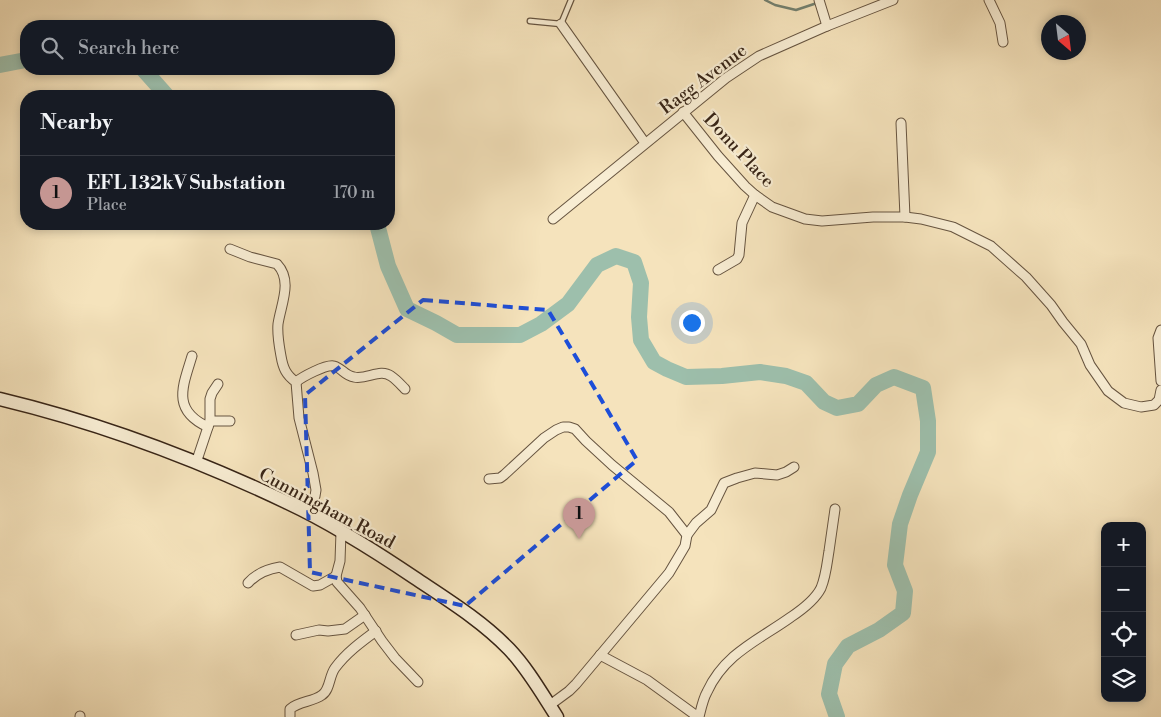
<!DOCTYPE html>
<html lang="en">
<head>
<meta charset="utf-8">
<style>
	:root { --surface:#171b24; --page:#242831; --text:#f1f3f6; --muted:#9ea1a6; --line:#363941; --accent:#c59692 }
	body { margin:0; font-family:"Libre Bodoni",serif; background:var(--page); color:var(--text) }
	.controls { position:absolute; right:15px; bottom:15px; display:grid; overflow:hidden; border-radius:10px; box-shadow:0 2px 8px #0003 }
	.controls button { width:45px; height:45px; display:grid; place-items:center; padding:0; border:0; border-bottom:1px solid var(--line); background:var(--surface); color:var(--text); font:25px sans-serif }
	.compass { position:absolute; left:1041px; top:15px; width:45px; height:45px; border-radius:50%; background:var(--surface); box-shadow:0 2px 8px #0003; rotate:152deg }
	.you { position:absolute; left:691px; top:322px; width:18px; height:18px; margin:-12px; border:4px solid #fff; border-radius:50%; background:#1a73e8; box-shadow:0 0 0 8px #1a73e833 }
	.badge { display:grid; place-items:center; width:32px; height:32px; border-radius:50%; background:var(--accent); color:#111; font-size:16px; font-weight:700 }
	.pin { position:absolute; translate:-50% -41px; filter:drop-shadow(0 1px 2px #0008) }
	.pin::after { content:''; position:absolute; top:26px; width:18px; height:15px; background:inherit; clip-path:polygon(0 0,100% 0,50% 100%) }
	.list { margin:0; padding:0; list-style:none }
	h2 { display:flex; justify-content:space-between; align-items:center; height:65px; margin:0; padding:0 20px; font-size:21px }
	h2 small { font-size:16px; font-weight:400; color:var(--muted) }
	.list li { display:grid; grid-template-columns:32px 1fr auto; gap:15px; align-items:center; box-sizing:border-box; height:75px; padding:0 20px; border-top:1px solid var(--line) }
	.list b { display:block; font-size:19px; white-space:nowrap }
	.list p { margin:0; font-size:16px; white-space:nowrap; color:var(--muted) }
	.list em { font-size:16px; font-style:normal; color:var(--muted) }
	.icon { flex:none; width:28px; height:28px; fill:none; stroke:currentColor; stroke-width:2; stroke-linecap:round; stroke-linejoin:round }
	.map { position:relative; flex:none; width:1161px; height:717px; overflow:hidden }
	.search { position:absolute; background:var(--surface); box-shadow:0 2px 8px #0003; left:20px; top:20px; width:375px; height:55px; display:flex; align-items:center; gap:12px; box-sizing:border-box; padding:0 18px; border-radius:20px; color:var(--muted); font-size:19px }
	.panel { position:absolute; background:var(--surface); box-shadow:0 2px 8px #0003; left:20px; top:90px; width:375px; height:140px; border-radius:20px }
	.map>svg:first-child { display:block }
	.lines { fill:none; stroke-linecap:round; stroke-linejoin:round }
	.stream { stroke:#748170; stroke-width:2.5 }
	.river { stroke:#9dbfac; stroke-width:16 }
	.service-casing { stroke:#665440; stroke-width:7 }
	.minor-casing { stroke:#665440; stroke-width:11 }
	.secondary-casing { stroke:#372416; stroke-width:15 }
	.service { stroke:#f8edd3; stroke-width:4.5 }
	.minor { stroke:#f8edd3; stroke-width:9 }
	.secondary { stroke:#f8edd3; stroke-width:12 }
	.marked { fill:none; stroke:#1d4ed8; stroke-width:4; stroke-dasharray:10 6; stroke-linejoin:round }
	.labels { text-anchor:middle; stroke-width:4.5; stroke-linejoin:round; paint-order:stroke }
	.street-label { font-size:18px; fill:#372416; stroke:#f8edd3 }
</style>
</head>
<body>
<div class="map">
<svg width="1161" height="717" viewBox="0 0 1161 717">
	<rect width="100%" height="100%" fill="#f5e3bc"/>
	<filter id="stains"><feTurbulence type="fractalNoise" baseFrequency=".004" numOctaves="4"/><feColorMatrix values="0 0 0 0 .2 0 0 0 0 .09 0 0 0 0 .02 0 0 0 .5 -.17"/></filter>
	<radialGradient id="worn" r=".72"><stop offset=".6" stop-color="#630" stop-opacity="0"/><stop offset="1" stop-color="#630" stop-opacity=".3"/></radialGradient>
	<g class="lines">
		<!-- stream -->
		<polyline class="stream" points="765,0 775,5 796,10 817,3"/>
		<!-- river -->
		<g class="river">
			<polyline points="0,65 26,60"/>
			<polyline points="143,69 167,96"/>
			<polyline points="377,224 388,266 407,309 436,323 457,335 520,335 541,324 568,304 597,265 616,256 634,262 641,283 639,317 641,340 654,362 667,369 686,377 722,376 760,372 786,376 806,383 824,402 837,408 858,404 876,385 894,377 923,388 928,421 928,452 910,495 900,524 895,565 905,591 903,613 879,630 848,646 835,664 829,694 837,717"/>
		</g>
		<!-- service casing -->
		<g class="service-casing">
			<polyline id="service" points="530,21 561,24 571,0"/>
		</g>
		<!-- minor casing -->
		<g class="minor-casing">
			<g id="minor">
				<polyline points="819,0 827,26"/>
				<polyline points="989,0 1000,23 1003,42"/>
				<polyline points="561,24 645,143"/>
				<polyline points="683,112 718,156 745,186 755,195 772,207 805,219 822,221 873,217 905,217 921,219 953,227 991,246 1026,277 1051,305 1063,322 1081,344 1090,365 1108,391 1124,403 1141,407 1154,405 1159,400 1161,390"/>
				<polyline points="901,123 905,217"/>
				<polyline points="553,219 726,78 759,56 827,26 893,0"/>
				<path d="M230 249 250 257 277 264C293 281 281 304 278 324 277 335 279 345 281 356 283 368 286 375 296 382L299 418 313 473 316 490 315 496 306 512"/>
				<polyline points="718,270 737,259 739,255 742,223 755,195"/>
				<polyline points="1161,330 1158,338 1161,381"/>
				<path d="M192 356C183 386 171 410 208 427"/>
				<path d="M296 382C302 377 326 364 334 366 342 368 345 376 354 377 367 380 380 368 391 376 397 380 401 385 405 389"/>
				<polyline points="210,421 230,421"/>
				<polyline points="196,463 210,421 210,399 212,393 218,384"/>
				<polyline points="489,479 500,478 504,475 544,438 556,430 563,427 569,427 575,429 586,441 612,465 669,512 687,535 685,546 669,573 576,684 569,691 550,705"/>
				<polyline points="341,532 340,561 336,576 337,582 360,608 382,641 395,658 418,682"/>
				<polyline points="687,535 696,523 711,510 724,483 737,478 755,473 777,475 786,472 794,467"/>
				<path d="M248 583C257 573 267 569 280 567L313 586 320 585 336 576"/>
				<polyline points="296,635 319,630 328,631 345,629 365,615"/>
				<polyline points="600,655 647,680 698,717"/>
				<polyline points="80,716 80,717"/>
				<path d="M290 716V709C299 701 313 702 322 695 330 690 329 676 335 668 346 653 361 642 376 631"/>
				<path d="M699 717C701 709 703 699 707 692 725 653 759 640 791 617 803 609 815 600 821 588 826 576 827 563 829 551 831 537 833 523 835 509"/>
			</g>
		</g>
		<!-- secondary casing -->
		<g class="secondary-casing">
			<path id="secondary" d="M0 399C100 423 196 459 288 503 333 524 375 551 415 578 448 600 482 621 509 649 528 669 542 694 557 717"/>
		</g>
		<!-- service -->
		<use href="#service" class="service"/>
		<!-- minor -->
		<use href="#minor" class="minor"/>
		<!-- secondary -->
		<use href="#secondary" class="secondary"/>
	</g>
	<!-- marked area -->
	<path class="marked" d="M423 300 548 310 637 460 465 606 310 572 305 395Z"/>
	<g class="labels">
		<!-- street labels -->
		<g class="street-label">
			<text transform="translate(703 79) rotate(-37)" y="6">Ragg Avenue</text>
			<text transform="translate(739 150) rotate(47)" y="6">Donu Place</text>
			<text transform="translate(327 508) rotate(28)" y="6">Cunningham Road</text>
		</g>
	</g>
	<rect width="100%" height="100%" filter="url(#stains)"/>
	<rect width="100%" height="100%" fill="url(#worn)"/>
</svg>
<div class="controls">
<button>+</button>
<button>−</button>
<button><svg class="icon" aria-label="locate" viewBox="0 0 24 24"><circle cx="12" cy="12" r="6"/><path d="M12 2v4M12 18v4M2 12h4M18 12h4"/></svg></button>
<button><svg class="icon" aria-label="layers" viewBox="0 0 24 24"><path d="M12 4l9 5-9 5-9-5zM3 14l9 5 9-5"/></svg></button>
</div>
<svg class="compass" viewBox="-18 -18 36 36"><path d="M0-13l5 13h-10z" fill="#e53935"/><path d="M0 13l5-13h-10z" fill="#9ea1a6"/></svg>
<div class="you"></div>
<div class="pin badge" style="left:579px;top:539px">1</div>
<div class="search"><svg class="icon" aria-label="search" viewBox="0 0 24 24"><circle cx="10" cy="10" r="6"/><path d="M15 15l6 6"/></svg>Search here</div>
<section class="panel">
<h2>Nearby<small></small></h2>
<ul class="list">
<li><span class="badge">1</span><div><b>EFL 132kV Substation</b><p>Place</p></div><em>170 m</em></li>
</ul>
</section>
</div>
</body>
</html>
